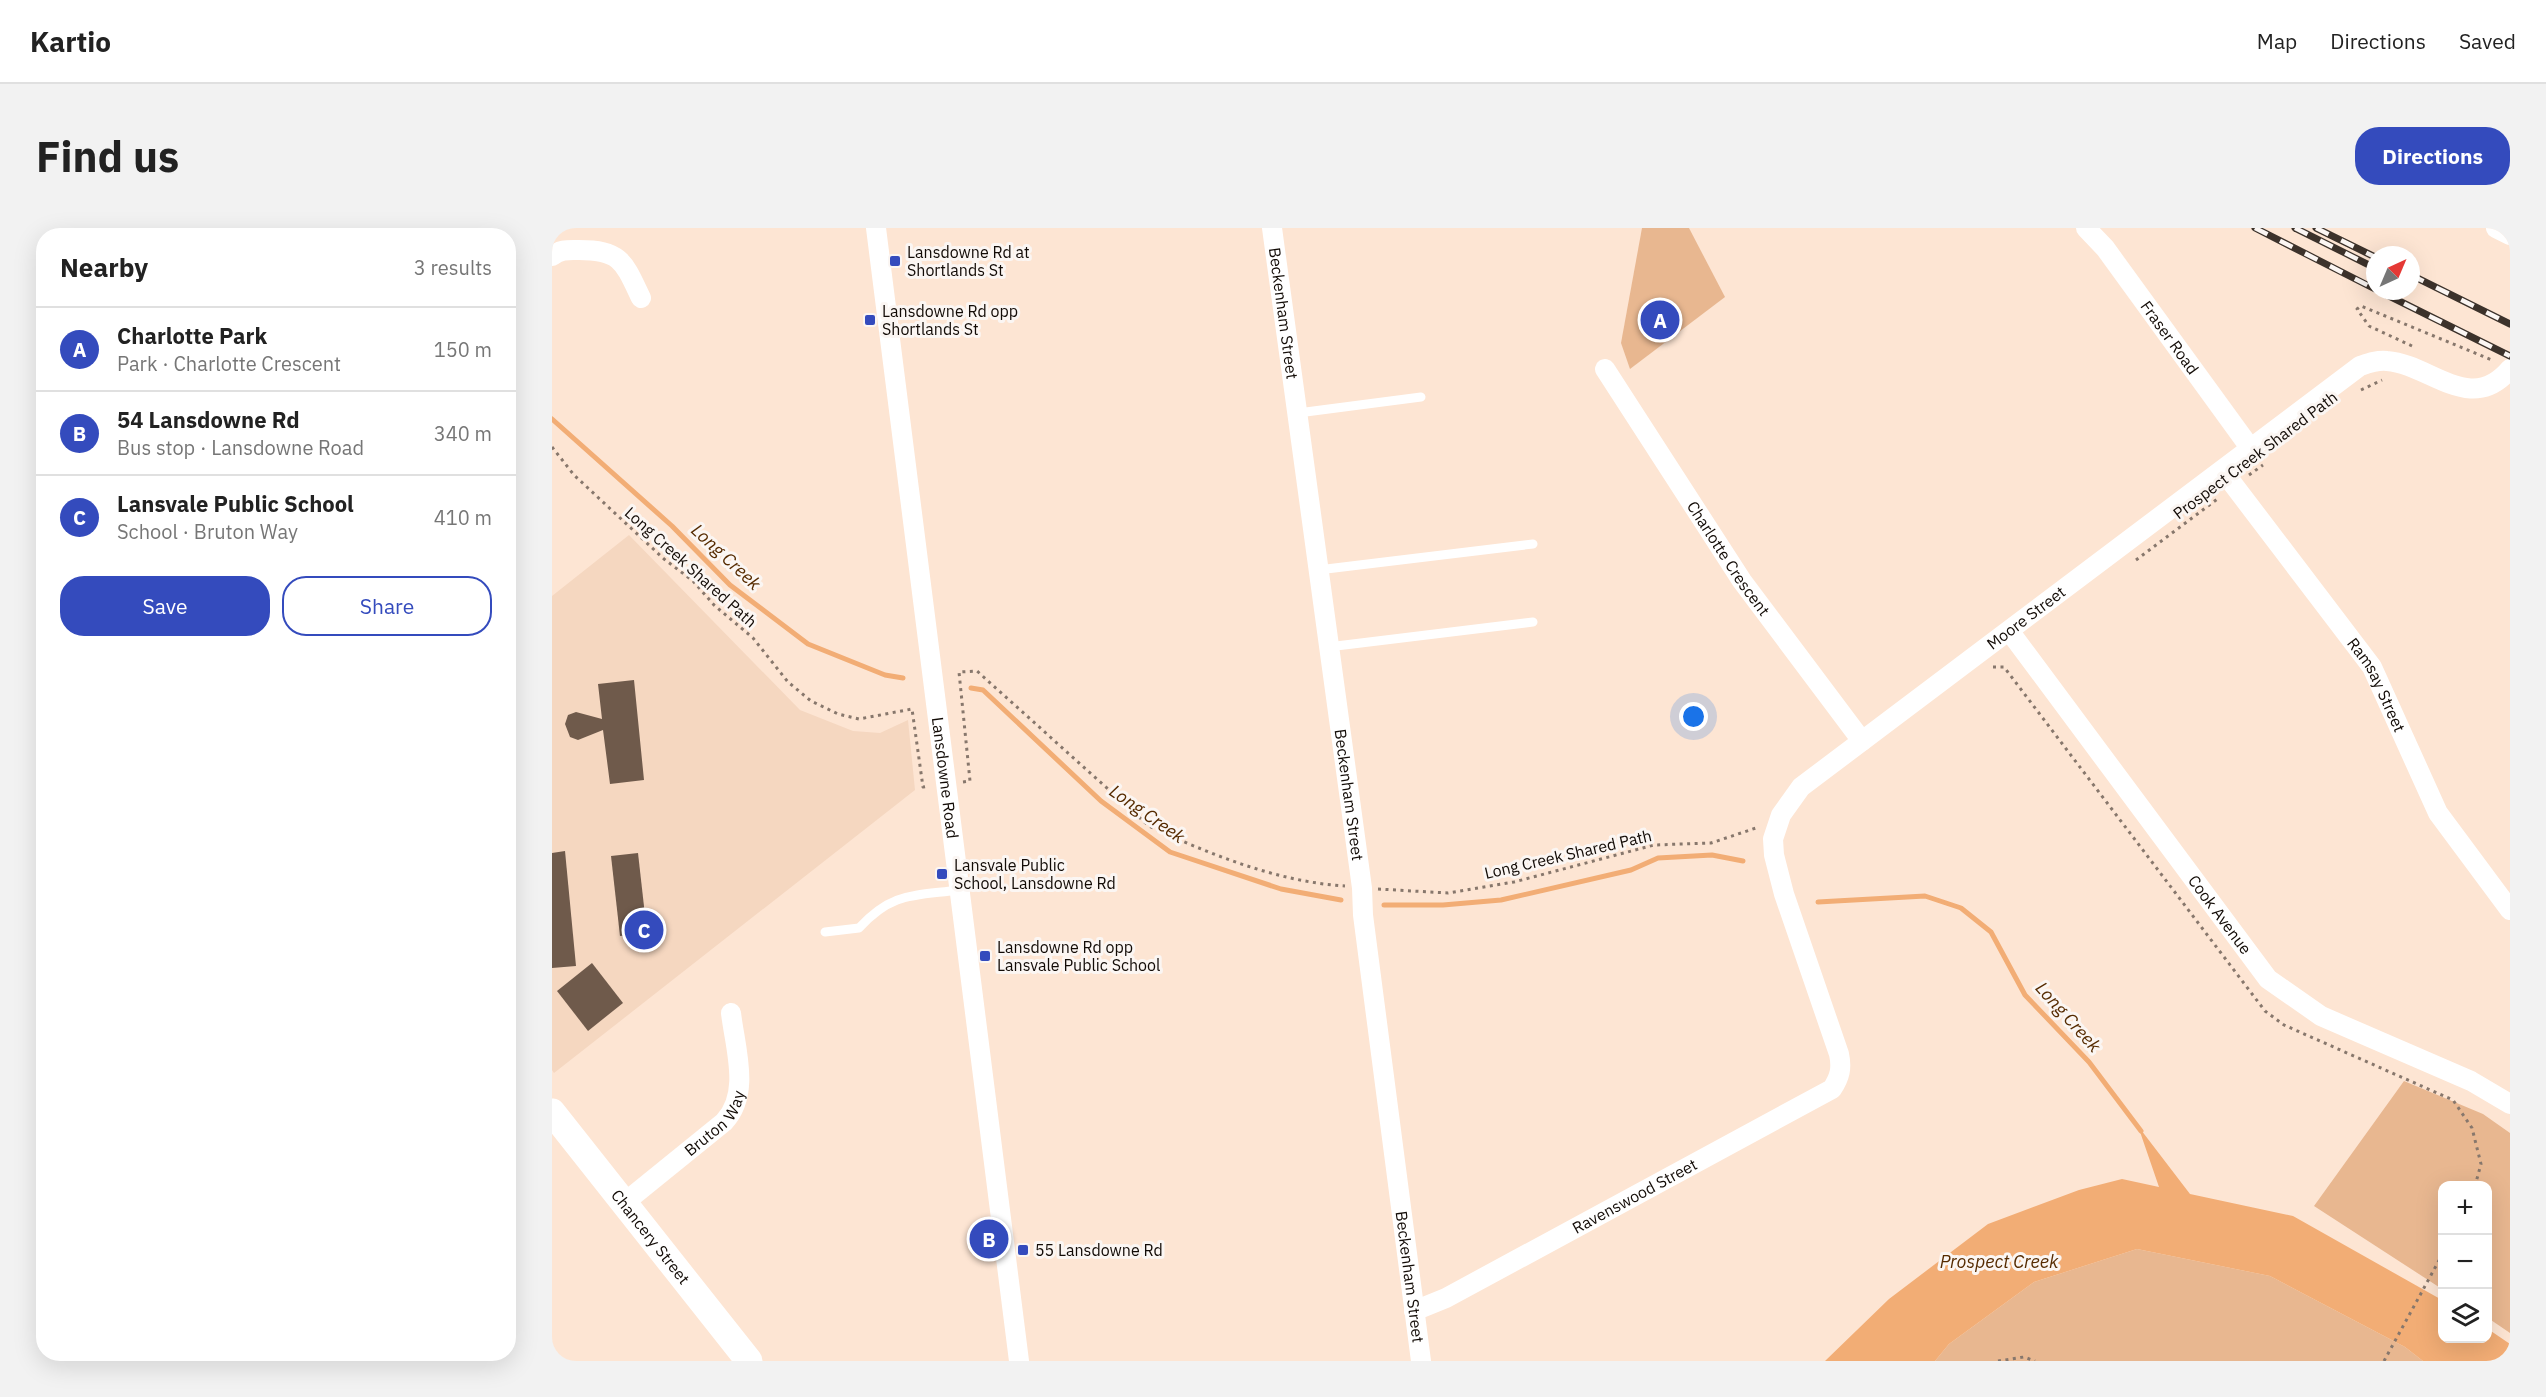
<!DOCTYPE html>
<html lang="en">
<head>
<meta charset="utf-8">
<style>
	:root { --surface:#fff; --page:#f2f2f2; --text:#222; --muted:#767676; --line:#e0e0e0; --accent:#344bbd }
	body { margin:0; font-family:"IBM Plex Sans",sans-serif; background:var(--page); color:var(--text) }
	.controls { position:absolute; right:18px; bottom:18px; display:grid; overflow:hidden; border-radius:12px; box-shadow:0 6px 24px #0002 }
	.controls button { width:54px; height:54px; display:grid; place-items:center; padding:0; border:0; border-bottom:2px solid var(--line); background:var(--surface); color:var(--text); font:30px sans-serif }
	.compass { position:absolute; left:1814px; top:18px; width:54px; height:54px; border-radius:50%; background:var(--surface); box-shadow:0 6px 24px #0002; rotate:44deg }
	.you { position:absolute; left:1142px; top:489px; width:21px; height:21px; margin:-15px; border:4px solid #fff; border-radius:50%; background:#1a73e8; box-shadow:0 0 0 9px #1a73e833 }
	.badge { display:grid; place-items:center; width:39px; height:39px; border-radius:50%; background:var(--accent); color:#fff; font-size:20px; font-weight:700 }
	.pin { position:absolute; translate:-50% -50%; border:3px solid #fff; box-shadow:0 2px 6px #0006 }
	.list { margin:0; padding:0; list-style:none }
	h2 { display:flex; justify-content:space-between; align-items:center; height:78px; margin:0; padding:0 24px; font-size:26px }
	h2 small { font-size:20px; font-weight:400; color:var(--muted) }
	.list li { display:grid; grid-template-columns:39px 1fr auto; gap:18px; align-items:center; box-sizing:border-box; height:84px; padding:0 24px; border-top:2px solid var(--line) }
	.list b { display:block; font-size:22px; white-space:nowrap }
	.list p { margin:0; font-size:20px; white-space:nowrap; color:var(--muted) }
	.list em { font-size:20px; font-style:normal; color:var(--muted) }
	.actions { display:flex; gap:12px; padding:18px 24px }
	.actions a { flex:1; padding:14px 0; border:2px solid var(--accent); border-radius:24px; text-align:center; font-size:21px; color:var(--accent) }
	.actions .main { background:var(--accent); color:#fff }
	.icon { flex:none; width:33px; height:33px; fill:none; stroke:currentColor; stroke-width:2; stroke-linecap:round; stroke-linejoin:round }
	.map { position:relative; flex:none; width:1958px; height:1133px; overflow:hidden; border-radius:24px }
	header { display:flex; align-items:center; gap:36px; box-sizing:border-box; height:84px; padding:0 30px; background:var(--surface); border-bottom:2px solid var(--line) }
	header strong { font-size:28px }
	nav { display:flex; gap:33px; margin-inline-start:auto; font-size:21px }
	.intro { display:flex; align-items:center; justify-content:space-between; box-sizing:border-box; height:144px; padding:0 36px }
	h1 { margin:0; font-size:42px }
	.button { padding:15px 27px; border-radius:24px; background:var(--accent); color:#fff; font-size:21px; font-weight:700 }
	main { display:flex; gap:36px; padding:0 36px }
	aside { flex:1; background:var(--surface); border-radius:24px; box-shadow:0 6px 24px #0002 }
	.map>svg:first-child { display:block }
	.built { fill:#f5d7c0 }
	.green { fill:#e8b790 }
	.water { fill:#f2ad75 }
	.lines { fill:none; stroke-linecap:round; stroke-linejoin:round }
	.stream { stroke:#f2ad75; stroke-width:5 }
	.building { fill:#6f5a4b }
	.path { stroke:#87776c; stroke-width:3; stroke-dasharray:3 4.5; stroke-linecap:butt }
	.lane { stroke:#fff; stroke-width:9 }
	.street { stroke:#fff; stroke-width:20 }
	.secondary { stroke:#fff; stroke-width:27 }
	.rail-casing { stroke:#3c322b; stroke-width:7 }
	.rail { stroke:#fbf6f3; stroke-width:4.5; stroke-dasharray:14; stroke-linecap:butt }
	.poi-dot { fill:#344bbd; stroke:#fbf6f3; stroke-width:2 }
	.labels { text-anchor:middle; stroke-width:6; stroke-linejoin:round; paint-order:stroke }
	.poi-label { font-size:16px; fill:#120b06; stroke:#fbf6f3; text-anchor:start }
	.street-label { font-size:16px; fill:#120b06; stroke:#fbf6f3 }
	.water-label { font-size:18px; font-style:italic; fill:#562b00; stroke:#fbf6f3 }
</style>
</head>
<body>
<header>
<strong>Kartio</strong>
<nav><a>Map</a><a>Directions</a><a>Saved</a></nav>
</header>
<div class="intro"><h1>Find us</h1><a class="button">Directions</a></div>
<main>
<aside>
<h2>Nearby<small>3 results</small></h2>
<ul class="list">
<li><span class="badge">A</span><div><b>Charlotte Park</b><p>Park · Charlotte Crescent</p></div><em>150 m</em></li>
<li><span class="badge">B</span><div><b>54 Lansdowne Rd</b><p>Bus stop · Lansdowne Road</p></div><em>340 m</em></li>
<li><span class="badge">C</span><div><b>Lansvale Public School</b><p>School · Bruton Way</p></div><em>410 m</em></li>
</ul>
<div class="actions"><a class="main">Save</a><a>Share</a></div>
</aside>
<div class="map">
<svg width="1958" height="1133" viewBox="0 0 1958 1133">
	<rect width="100%" height="100%" fill="#fde5d3"/>
	<!-- built -->
	<polygon class="built" points="77,307 248,482 301,503 328,505 356,492 363,562 2,845 0,842 0,368"/>
	<!-- green -->
	<g class="green">
		<polygon points="1090,0 1137,0 1173,69 1078,141 1069,115"/>
		<polygon points="1852,853 1931,886 1958,905 1958,1105 1936,1090 1936,958 1890,958 1890,1061 1762,978"/>
		<polygon points="1585,1021 1718,1048 1853,1119 1871,1133 1383,1133 1397,1116 1482,1054"/>
	</g>
	<!-- water -->
	<polygon class="water" points="1586,898 1638,966 1741,988 1890,1072 1890,1110 1936,1110 1936,1101 1958,1116 1958,1133 1871,1133 1853,1119 1718,1048 1585,1021 1482,1054 1397,1116 1383,1133 1273,1133 1337,1071 1436,996 1527,962 1570,951 1607,959"/>
	<g class="lines">
		<!-- stream -->
		<g class="stream">
			<polyline points="0,191 120,298 178,357 256,416 333,447 351,450"/>
			<polyline points="419,460 431,462 549,573 618,624 729,661 789,672"/>
			<polyline points="1266,674 1373,668 1409,680 1439,704 1473,767 1537,834 1589,903"/>
			<polyline points="832,677 891,677 949,672 1079,642 1106,630 1160,627 1191,633"/>
		</g>
	</g>
	<!-- building -->
	<g class="building">
		<polygon points="82,452 92,552 58,556 51,502 26,512 18,509 13,496 16,487 24,484 50,491 46,456"/>
		<polygon points="13,623 24,738 0,740 0,625"/>
		<polygon points="86,625 95,705 68,708 59,628"/>
		<polygon points="40,735 71,775 36,803 5,763"/>
	</g>
	<g class="lines">
		<!-- path -->
		<g class="path">
			<polyline points="1860,118 1817,98 1805,81 1809,78 1940,132"/>
			<polyline points="1809,162 1830,152"/>
			<polyline points="0,219 22,247 112,331 141,353 162,377 201,410 236,454 259,473 286,486 307,491 360,481 371,559 377,558"/>
			<polyline points="1697,247 1711,237"/>
			<polyline points="1584,332 1668,269"/>
			<polyline points="1441,439 1452,439 1713,783 1732,797 1901,872 1920,900 1929,936 1923,958"/>
			<path d="M411 554 418 553 407 444 425 443 597 598C657 626 726 654 793 658"/>
			<polyline points="826,661 896,665 962,654 1102,617 1159,615 1207,599"/>
			<polyline points="1446,1133 1472,1129 1483,1133"/>
			<polyline points="1832,1133 1890,1027"/>
		</g>
		<!-- lane -->
		<g class="lane">
			<polyline points="746,185 869,169"/>
			<polyline points="766,342 981,316"/>
			<polyline points="776,419 981,394"/>
			<path d="M273 704 307 700C340 664 361 668 407 662"/>
		</g>
		<!-- street -->
		<g class="street">
			<path id="s1" d="M324 0 467 1133"/>
			<path id="s2" d="M720 0 810 660 811 687 869 1133"/>
			<path id="s3" d="M1534 0 1553 20 1699 221"/>
			<polyline points="1944,0 1958,7"/>
			<path d="M0 28C9 21 16 22 27 22 69 22 72 34 89 70"/>
			<path id="s4" d="M1053 141 1190 353 1310 513"/>
			<path id="s5" d="M1671 243 1820 439 1886 585 1958 682"/>
			<path id="s6" d="M1458 404 1716 751 1769 788 1919 853 1958 876"/>
			<path id="s7" d="M72 975 172 894C199 866 183 820 179 785"/>
			<path id="s8" d="M862 1083 894 1070 1280 861C1288 849 1290 840 1287 826L1232 666 1222 627 1221 611 1229 587 1249 559 1808 138C1817 135 1825 132 1835 133 1878 136 1919 188 1958 141"/>
		</g>
		<!-- secondary -->
		<path class="secondary" id="s9" d="M0 884 197 1133"/>
		<!-- rail casing -->
		<g class="rail-casing">
			<g id="rail">
				<polyline points="1703,0 1823,61"/>
				<polyline points="1743,0 1823,40"/>
				<polyline points="1764,0 1823,29"/>
				<polyline points="1859,47 1958,96"/>
				<polyline points="1827,63 1958,128"/>
			</g>
		</g>
		<!-- rail -->
		<use href="#rail" class="rail"/>
	</g>
	<!-- markers -->
	<g class="poi-dot">
		<rect x="337" y="27" width="12" height="12" rx="3"/>
		<rect x="312" y="86" width="12" height="12" rx="3"/>
		<rect x="384" y="640" width="12" height="12" rx="3"/>
		<rect x="427" y="722" width="12" height="12" rx="3"/>
		<rect x="465" y="1016" width="12" height="12" rx="3"/>
	</g>
	<g class="labels">
		<!-- poi labels -->
		<g class="poi-label">
			<text x="355" y="30">Lansdowne Rd at<tspan x="355" dy="18">Shortlands St</tspan></text>
			<text x="330" y="89">Lansdowne Rd opp<tspan x="330" dy="18">Shortlands St</tspan></text>
			<text x="402" y="643">Lansvale Public<tspan x="402" dy="18">School, Lansdowne Rd</tspan></text>
			<text x="445" y="725">Lansdowne Rd opp<tspan x="445" dy="18">Lansvale Public School</tspan></text>
			<text x="483" y="1028">55 Lansdowne Rd</text>
		</g>
		<!-- street labels -->
		<g class="street-label">
			<text dy="6" stroke="none"><textPath href="#s2" startOffset="86">Beckenham Street</textPath></text>
			<text dy="6" stroke="none"><textPath href="#s3" startOffset="138">Fraser Road</textPath></text>
			<text transform="translate(1703 227) rotate(-37)" y="6">Prospect Creek Shared Path</text>
			<text dy="6" stroke="none"><textPath href="#s4" startOffset="226">Charlotte Crescent</textPath></text>
			<text transform="translate(139 339) rotate(42)" y="6">Long Creek Shared Path</text>
			<text dy="6" stroke="none"><textPath href="#s8" startOffset="1077">Moore Street</textPath></text>
			<text dy="6" stroke="none"><textPath href="#s5" startOffset="264">Ramsay Street</textPath></text>
			<text dy="6" stroke="none"><textPath href="#s1" startOffset="554">Lansdowne Road</textPath></text>
			<text dy="6" stroke="none"><textPath href="#s2" startOffset="572">Beckenham Street</textPath></text>
			<text transform="translate(1016 626) rotate(-13)" y="6">Long Creek Shared Path</text>
			<text dy="6" stroke="none"><textPath href="#s6" startOffset="352">Cook Avenue</textPath></text>
			<text dy="6" stroke="none"><textPath href="#s7" startOffset="122">Bruton Way</textPath></text>
			<text dy="6" stroke="none"><textPath href="#s8" startOffset="249">Ravenswood Street</textPath></text>
			<text dy="6" stroke="none"><textPath href="#s9" startOffset="159">Chancery Street</textPath></text>
			<text dy="6" stroke="none"><textPath href="#s2" startOffset="1058">Beckenham Street</textPath></text>
		</g>
		<!-- water labels -->
		<g class="water-label">
			<text transform="translate(174 329) rotate(43)" y="6">Long Creek</text>
			<text transform="translate(595 586) rotate(35)" y="6">Long Creek</text>
			<text transform="translate(1516 789) rotate(48)" y="6">Long Creek</text>
			<text x="1447" y="1040">Prospect Creek</text>
		</g>
	</g>
</svg>
<div class="controls">
<button>+</button>
<button>−</button>
<button><svg class="icon" aria-label="layers" viewBox="0 0 24 24"><path d="M12 4l9 5-9 5-9-5zM3 14l9 5 9-5"/></svg></button>
</div>
<svg class="compass" viewBox="-18 -18 36 36"><path d="M0-13l5 13h-10z" fill="#e53935"/><path d="M0 13l5-13h-10z" fill="#767676"/></svg>
<div class="you"></div>
<div class="pin badge" style="left:1108px;top:92px">A</div>
<div class="pin badge" style="left:437px;top:1011px">B</div>
<div class="pin badge" style="left:92px;top:702px">C</div>
</div>
</main>
</body>
</html>
